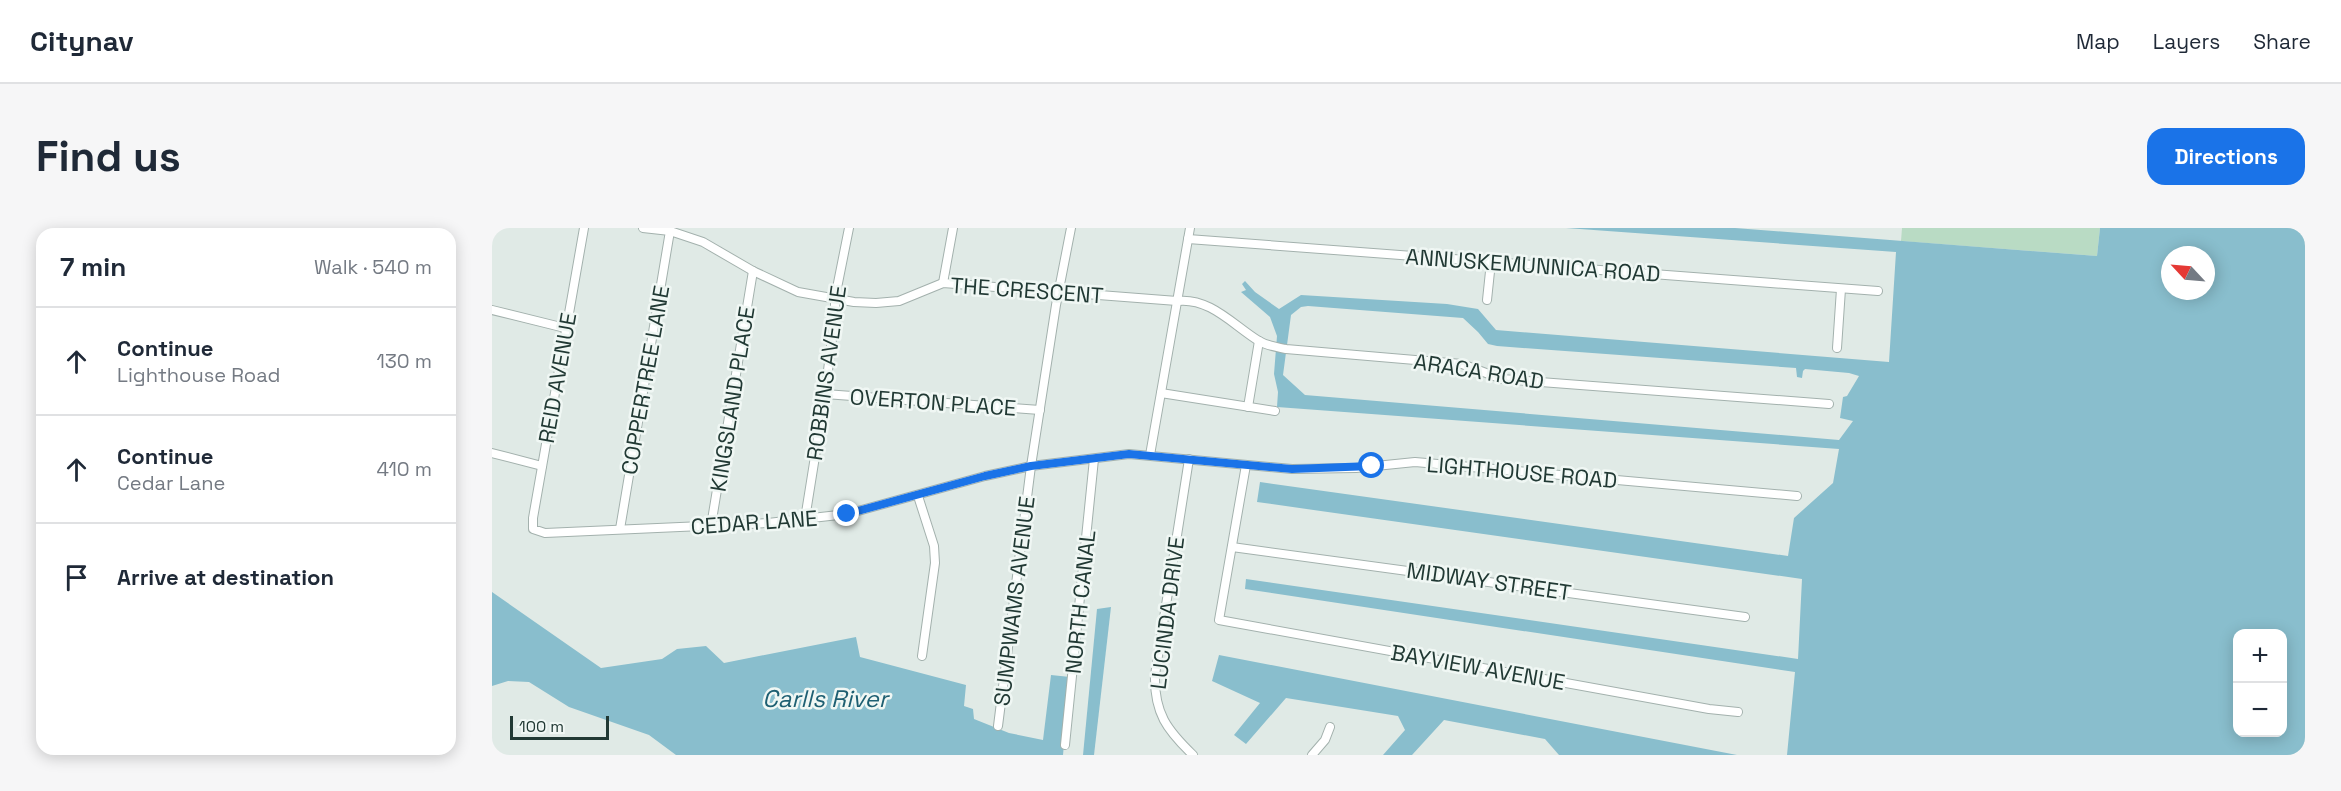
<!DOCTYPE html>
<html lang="en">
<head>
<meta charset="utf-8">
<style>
	:root { --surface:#fff; --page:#f6f6f7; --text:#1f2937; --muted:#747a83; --line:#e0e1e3; --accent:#1a73e8 }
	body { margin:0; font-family:"Space Grotesk",sans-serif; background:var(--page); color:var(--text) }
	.controls { position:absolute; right:18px; bottom:18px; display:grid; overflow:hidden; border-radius:12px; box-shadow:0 3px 15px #0003 }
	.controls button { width:54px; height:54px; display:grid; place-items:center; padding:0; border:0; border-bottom:2px solid var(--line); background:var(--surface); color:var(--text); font:30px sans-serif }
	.compass { position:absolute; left:1669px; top:18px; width:54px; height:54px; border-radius:50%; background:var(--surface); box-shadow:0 3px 15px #0003; rotate:296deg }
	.scale { position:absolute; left:18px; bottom:15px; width:99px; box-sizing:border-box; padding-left:6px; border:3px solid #213934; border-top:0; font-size:16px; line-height:21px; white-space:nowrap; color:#213934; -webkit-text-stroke:4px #f0f7f4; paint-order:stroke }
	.stop { position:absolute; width:18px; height:18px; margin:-14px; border:4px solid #1a73e8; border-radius:50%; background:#fff }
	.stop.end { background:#1a73e8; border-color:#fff; box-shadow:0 2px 6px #0008 }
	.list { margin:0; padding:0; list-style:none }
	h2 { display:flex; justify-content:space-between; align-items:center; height:78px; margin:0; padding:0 24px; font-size:26px }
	h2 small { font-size:20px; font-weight:400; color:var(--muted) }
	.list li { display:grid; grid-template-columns:39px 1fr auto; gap:18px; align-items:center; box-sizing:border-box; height:108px; padding:0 24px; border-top:2px solid var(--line) }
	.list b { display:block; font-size:22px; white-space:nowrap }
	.list p { margin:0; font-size:20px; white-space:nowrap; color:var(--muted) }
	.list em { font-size:20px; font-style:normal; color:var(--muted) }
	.icon { flex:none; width:33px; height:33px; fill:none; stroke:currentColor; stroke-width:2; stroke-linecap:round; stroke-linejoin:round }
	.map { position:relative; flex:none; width:1813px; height:527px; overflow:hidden; border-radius:18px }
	header { display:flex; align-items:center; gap:36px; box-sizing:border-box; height:84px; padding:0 30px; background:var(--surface); border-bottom:2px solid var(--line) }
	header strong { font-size:28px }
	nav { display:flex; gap:33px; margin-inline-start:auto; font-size:21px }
	.intro { display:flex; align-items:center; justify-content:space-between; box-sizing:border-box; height:144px; padding:0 36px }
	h1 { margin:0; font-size:42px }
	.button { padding:15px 27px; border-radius:18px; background:var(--accent); color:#fff; font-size:21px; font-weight:700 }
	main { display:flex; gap:36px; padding:0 36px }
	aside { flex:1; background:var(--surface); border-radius:18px; box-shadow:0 3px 15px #0003 }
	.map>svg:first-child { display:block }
	.green { fill:#b9dbc4 }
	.water { fill:#89becd; fill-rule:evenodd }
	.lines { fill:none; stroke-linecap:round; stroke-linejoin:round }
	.minor-casing { stroke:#a3b1ad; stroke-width:10 }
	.minor { stroke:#fff; stroke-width:8 }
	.route { stroke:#1a73e8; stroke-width:8 }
	.labels { text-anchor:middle; stroke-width:5; stroke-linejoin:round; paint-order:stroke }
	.street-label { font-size:22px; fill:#213934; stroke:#f0f7f4 }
	.water-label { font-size:24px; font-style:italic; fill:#1e5f72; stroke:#f0f7f4 }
</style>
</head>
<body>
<header>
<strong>Citynav</strong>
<nav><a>Map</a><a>Layers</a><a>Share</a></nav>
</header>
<div class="intro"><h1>Find us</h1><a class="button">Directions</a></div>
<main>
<aside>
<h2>7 min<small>Walk · 540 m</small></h2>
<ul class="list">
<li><svg class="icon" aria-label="ahead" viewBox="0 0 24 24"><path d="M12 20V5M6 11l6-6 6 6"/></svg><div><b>Continue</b><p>Lighthouse Road</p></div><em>130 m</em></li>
<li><svg class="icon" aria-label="ahead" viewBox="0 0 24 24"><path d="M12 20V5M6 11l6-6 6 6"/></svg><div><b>Continue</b><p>Cedar Lane</p></div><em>410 m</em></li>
<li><svg class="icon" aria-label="arrive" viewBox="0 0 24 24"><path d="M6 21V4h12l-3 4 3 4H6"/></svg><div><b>Arrive at destination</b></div></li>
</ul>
</aside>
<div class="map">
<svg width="1813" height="527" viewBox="0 0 1813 527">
	<rect width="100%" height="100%" fill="#e0eae6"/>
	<!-- green -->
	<polygon class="green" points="1410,0 1608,0 1605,28 1409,13"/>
	<!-- water -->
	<g class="water">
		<path d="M1074 0H1243L1605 28 1608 0H1813V527H1295L1303 444 753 361 754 351 1306 431 1310 351 765 274 768 254 1296 328 1302 290 1341 255 1347 221 785 179 786 164 782 146 785 108 778 89 749 64 754 62 750 56 753 53 763 64 787 81 809 67 955 76 986 81 1004 102 1397 134 1404 24ZM1678 27H1714V63H1678ZM816 78 971 90 986 104 996 116 1005 118 1304 140 1305 149 1310 150 1311 143 1313 141 1357 145 1367 148 1355 168 1351 169 1348 190 1361 193 1347 212 813 167 791 147 799 87 809 79ZM1746 406H1790V505H1746Z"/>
		<polygon points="0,364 109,440 170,431 185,421 214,418 232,435 364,409 368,429 474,457 472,478 481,481 482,491 517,505 551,512 559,447 578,449 571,527 184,527 157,507 77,479 37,454 16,453 0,458"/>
		<polygon points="619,379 602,527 591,527 605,381"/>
		<polygon points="727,427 1245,527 1067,527 1053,511 952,492 920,527 891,527 913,502 906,488 794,470 754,516 742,507 768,475 720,453"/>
	</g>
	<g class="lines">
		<!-- minor casing -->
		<g class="minor-casing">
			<g id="minor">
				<polyline points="92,0 41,290 41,301 53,305 276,295 355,286 493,248 539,238 637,226 800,241 864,240 923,234 1305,268"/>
				<path d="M151 0 178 3 211 14 261 43 306 64 362 74 384 75 407 73 451 55 685 73C718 69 742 98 767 113 775 118 785 119 794 121L970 136 1010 151 1337 176"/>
				<polyline points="696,11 1386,63"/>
				<polyline points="451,55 461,0"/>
				<polyline points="995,72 999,34"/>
				<polyline points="0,82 73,100"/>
				<polyline points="1345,120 1349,61"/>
				<polyline points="669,165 783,183"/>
				<polyline points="333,166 548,182"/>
				<polyline points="756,179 767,113"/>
				<polyline points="0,225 50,238"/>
				<polyline points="658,227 698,0"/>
				<path d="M697 231 663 447C662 485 675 502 701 527"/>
				<polyline points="754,237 727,392 1217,481 1246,484"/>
				<polyline points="426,268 442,318 443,335 430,428"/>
				<polyline points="313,291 333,166 343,87 343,70 357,0"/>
				<polyline points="219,298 261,43"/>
				<polyline points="128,301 178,3"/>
				<polyline points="740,319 1253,389"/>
				<polyline points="506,498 539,238 564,77 579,0"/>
				<polyline points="573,517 602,231"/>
				<polyline points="820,527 833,512 838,499"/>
			</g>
		</g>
		<!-- minor -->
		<use href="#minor" class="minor"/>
	</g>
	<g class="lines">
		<!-- route -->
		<polyline class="route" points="355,286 493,248 539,238 637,226 800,241 880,238"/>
	</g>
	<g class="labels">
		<!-- street labels -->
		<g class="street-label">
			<text transform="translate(1041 37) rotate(4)" y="8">ANNUSKEMUNNICA ROAD</text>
			<text transform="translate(535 62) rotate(4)" y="8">THE CRESCENT</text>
			<text transform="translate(987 143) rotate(9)" y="8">ARACA ROAD</text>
			<text transform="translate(334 145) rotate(-82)" y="8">ROBBINS AVENUE</text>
			<text transform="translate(65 150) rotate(-80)" y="8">REID AVENUE</text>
			<text transform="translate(153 152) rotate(-80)" y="8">COPPERTREE LANE</text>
			<text transform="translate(240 171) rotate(-81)" y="8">KINGSLAND PLACE</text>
			<text transform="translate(441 174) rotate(4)" y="8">OVERTON PLACE</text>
			<text transform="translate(1030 244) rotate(5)" y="8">LIGHTHOUSE ROAD</text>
			<text transform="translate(262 294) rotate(-4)" y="8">CEDAR LANE</text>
			<text transform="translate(997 353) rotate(8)" y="8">MIDWAY STREET</text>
			<text transform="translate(522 373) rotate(-83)" y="8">SUMPWAMS AVENUE</text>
			<text transform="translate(588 374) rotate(-84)" y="8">NORTH CANAL</text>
			<text transform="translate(675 385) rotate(-83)" y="8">LUCINDA DRIVE</text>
			<text transform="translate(986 439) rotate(10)" y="8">BAYVIEW AVENUE</text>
		</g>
		<!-- water labels -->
		<g class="water-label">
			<text x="333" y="479">Carlls River</text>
		</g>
	</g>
</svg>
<div class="controls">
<button>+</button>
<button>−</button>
</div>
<svg class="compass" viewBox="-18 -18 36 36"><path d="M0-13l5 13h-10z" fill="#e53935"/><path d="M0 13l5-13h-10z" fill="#747a83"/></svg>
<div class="scale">100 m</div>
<div class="stop" style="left:880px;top:238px"></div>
<div class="stop end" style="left:355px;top:286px"></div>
</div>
</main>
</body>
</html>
